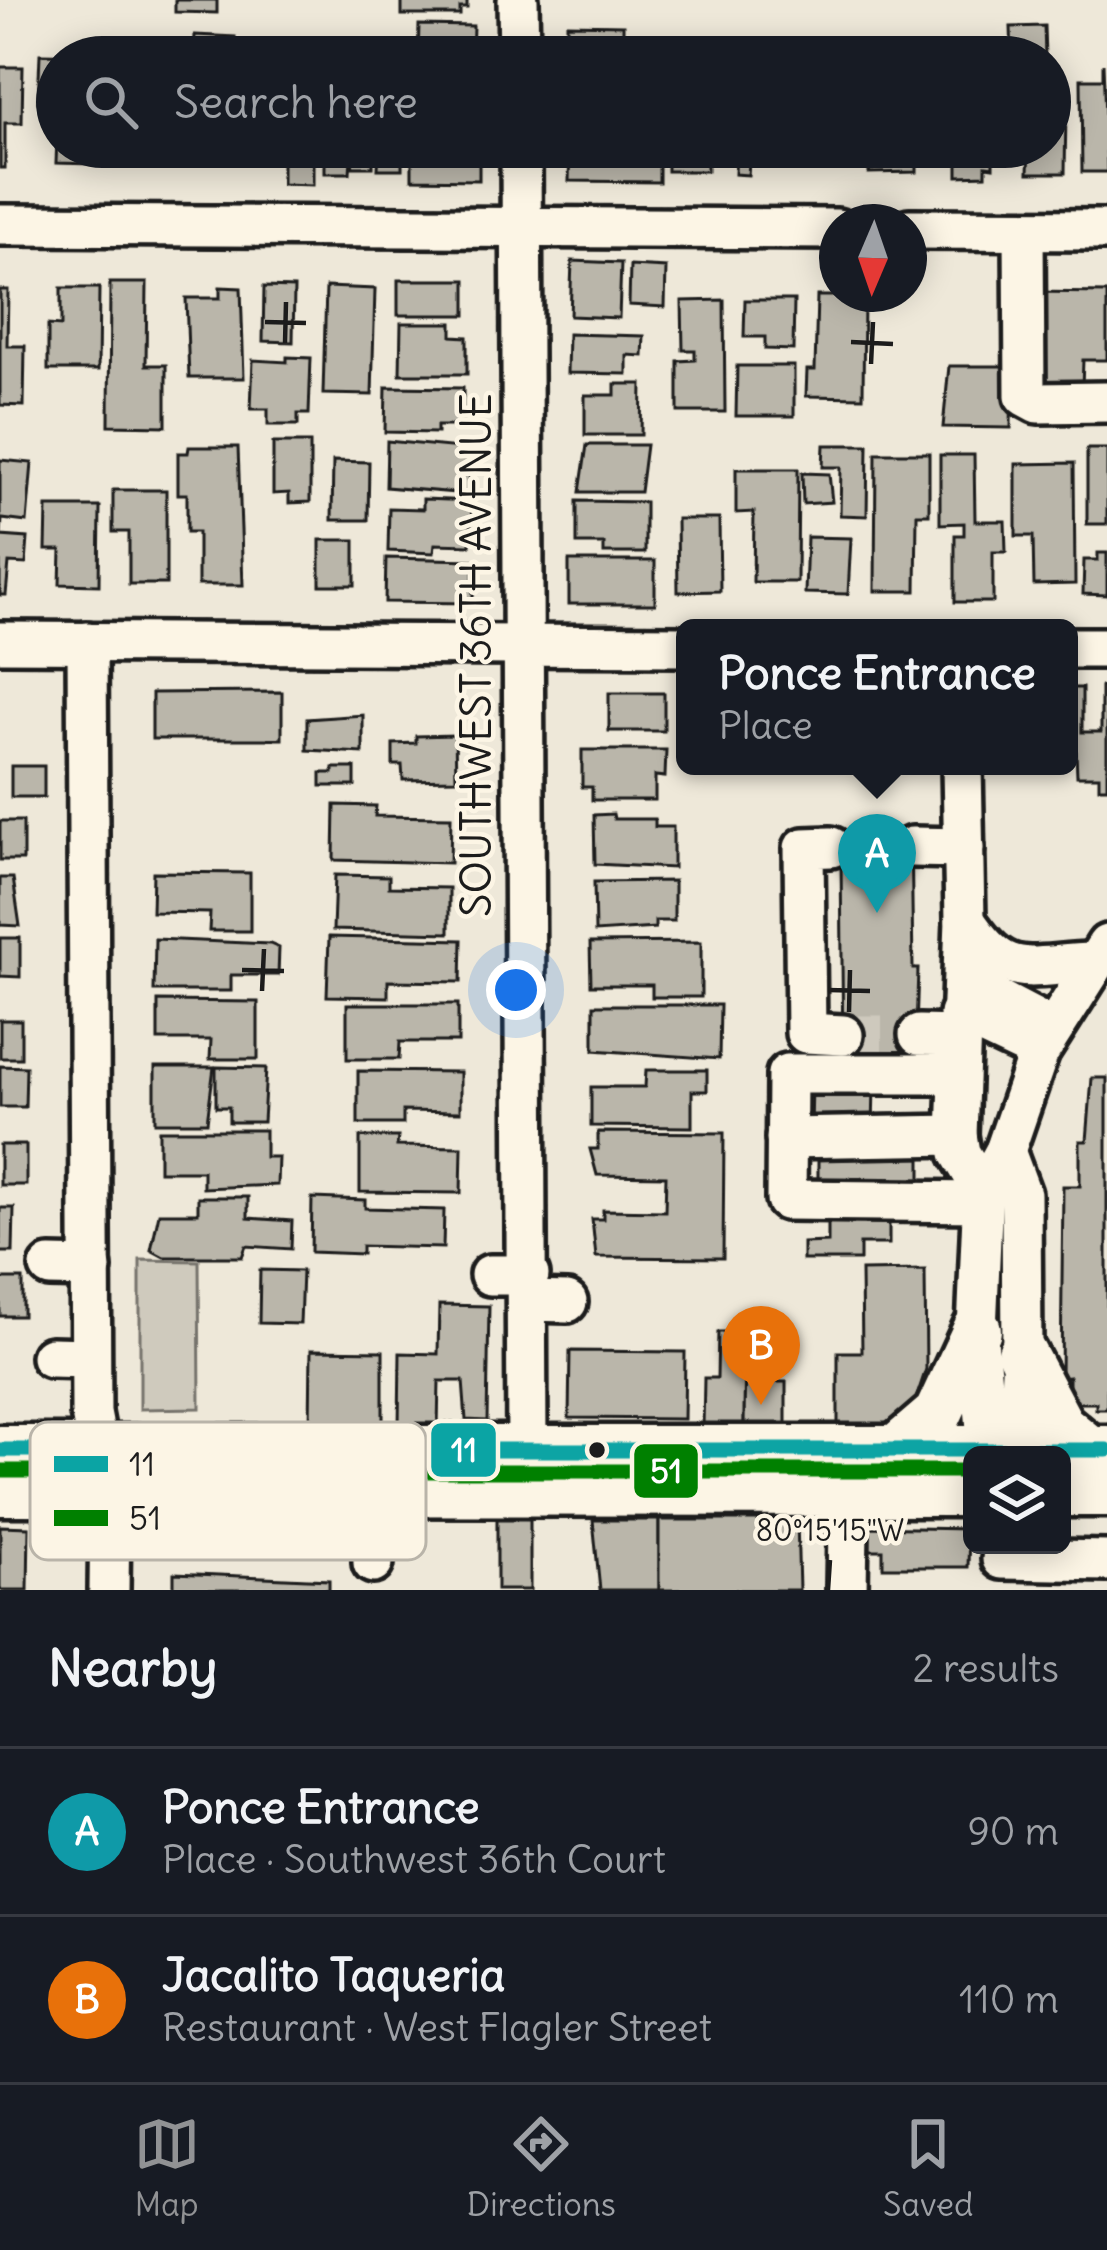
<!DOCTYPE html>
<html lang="en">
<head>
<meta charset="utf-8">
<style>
	:root { --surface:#171b24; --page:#20242c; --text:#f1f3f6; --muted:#9ea1a6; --line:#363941; --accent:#919294 }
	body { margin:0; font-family:Delius,sans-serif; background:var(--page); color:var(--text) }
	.controls { position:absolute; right:36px; bottom:36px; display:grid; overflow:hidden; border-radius:18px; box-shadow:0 6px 30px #0003 }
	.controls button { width:108px; height:108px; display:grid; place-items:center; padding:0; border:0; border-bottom:3px solid var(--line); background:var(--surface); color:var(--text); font:60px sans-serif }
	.compass { position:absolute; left:819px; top:204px; width:108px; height:108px; border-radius:50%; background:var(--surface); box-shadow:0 6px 30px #0003; rotate:182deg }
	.you { position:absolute; left:516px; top:990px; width:42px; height:42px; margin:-30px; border:9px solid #fff; border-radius:50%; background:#1a73e8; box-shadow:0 0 0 18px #1a73e833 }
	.badge { display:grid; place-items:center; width:78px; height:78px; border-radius:50%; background:var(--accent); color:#fff; font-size:39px; font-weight:700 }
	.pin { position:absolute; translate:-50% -99px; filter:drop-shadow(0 3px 6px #0008) }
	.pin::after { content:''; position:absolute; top:63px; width:42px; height:36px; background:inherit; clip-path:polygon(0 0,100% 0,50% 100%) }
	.popup { position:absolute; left:676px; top:619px; width:402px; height:156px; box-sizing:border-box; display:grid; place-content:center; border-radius:18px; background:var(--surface); filter:drop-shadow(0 3px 9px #0005); font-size:39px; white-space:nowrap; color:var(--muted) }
	.popup b { font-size:45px; color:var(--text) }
	.popup::after { content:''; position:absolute; left:50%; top:100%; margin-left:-24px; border:24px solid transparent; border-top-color:var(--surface) }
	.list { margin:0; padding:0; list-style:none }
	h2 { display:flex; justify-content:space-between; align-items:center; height:156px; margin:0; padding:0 48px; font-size:51px }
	h2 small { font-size:39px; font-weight:400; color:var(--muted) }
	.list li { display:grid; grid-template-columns:78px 1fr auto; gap:36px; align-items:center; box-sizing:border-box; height:168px; padding:0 48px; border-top:3px solid var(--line) }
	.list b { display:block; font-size:45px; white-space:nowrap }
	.list p { margin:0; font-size:39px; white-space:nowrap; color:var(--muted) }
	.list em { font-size:39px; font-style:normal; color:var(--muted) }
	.icon { flex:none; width:66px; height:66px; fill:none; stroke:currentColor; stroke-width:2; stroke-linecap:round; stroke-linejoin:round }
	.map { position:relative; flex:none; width:1107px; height:1590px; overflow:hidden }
	.search { position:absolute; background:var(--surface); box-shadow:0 6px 30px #0003; left:36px; right:36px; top:36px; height:132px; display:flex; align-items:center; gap:30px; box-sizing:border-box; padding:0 42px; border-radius:66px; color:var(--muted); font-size:45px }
	.sheet { height:492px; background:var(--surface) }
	nav { display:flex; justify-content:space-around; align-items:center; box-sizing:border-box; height:168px; border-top:3px solid var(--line); background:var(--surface); font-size:33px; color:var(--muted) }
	nav a { display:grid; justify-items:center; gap:6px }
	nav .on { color:var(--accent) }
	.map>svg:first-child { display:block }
	.green { fill:#cfcabd; stroke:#76736c; stroke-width:3 }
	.building { fill:#bab6aa; stroke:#1c1c1c; stroke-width:3 }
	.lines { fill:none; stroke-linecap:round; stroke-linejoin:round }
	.minor-tunnel { stroke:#cec9bd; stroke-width:39; stroke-dasharray:39 20; stroke-linecap:butt }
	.minor-casing { stroke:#1c1c1c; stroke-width:48 }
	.major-casing { stroke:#1c1c1c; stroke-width:57 }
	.minor { stroke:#fcf5e5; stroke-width:39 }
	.major { stroke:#fcf5e5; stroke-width:48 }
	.bus-1-casing { stroke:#fcf5e5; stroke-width:24 }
	.bus-2-casing { stroke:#fcf5e5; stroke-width:24 }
	.bus-1 { stroke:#0ba4a4; stroke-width:15 }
	.bus-2 { stroke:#008000; stroke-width:15 }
	.ticks { fill:none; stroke:#1c1c1c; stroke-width:4.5 }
	.bus-dot { fill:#1c1c1c; stroke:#fcf5e5; stroke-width:4.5 }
	.labels { text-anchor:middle; stroke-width:9; stroke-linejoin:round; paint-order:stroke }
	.street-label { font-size:42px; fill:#1c1c1c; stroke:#fcf5e5 }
	.key { fill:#fcf5e5; stroke:#b9b4a9; stroke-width:3 }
	.key-label { font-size:33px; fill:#1c1c1c }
	.ticks-label { font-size:30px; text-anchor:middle; fill:#1c1c1c; stroke:#fcf5e5; stroke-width:9; stroke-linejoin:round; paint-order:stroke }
	.line-badge { stroke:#fcf5e5; stroke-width:4.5 }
	.badge-label { font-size:33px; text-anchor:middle; font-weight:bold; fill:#fff }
</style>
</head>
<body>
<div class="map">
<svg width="1107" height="1590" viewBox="0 0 1107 1590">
	<rect width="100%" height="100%" fill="#eee8d9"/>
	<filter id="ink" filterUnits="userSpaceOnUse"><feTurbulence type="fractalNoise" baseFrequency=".00833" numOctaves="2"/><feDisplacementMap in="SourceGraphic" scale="24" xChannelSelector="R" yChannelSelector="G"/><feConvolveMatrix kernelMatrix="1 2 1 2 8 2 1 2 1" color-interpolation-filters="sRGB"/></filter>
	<g filter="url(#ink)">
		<!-- green -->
		<polygon class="green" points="140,1260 199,1261 200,1408 140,1409"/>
		<!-- building -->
		<g class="building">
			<polygon points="175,0 217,0 217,13 175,12"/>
			<polygon points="402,0 467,0 467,8 460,8 460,15 402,15"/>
			<polygon points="567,24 623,25 623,57 567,57"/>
			<polygon points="419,25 473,26 472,57 418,57"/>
			<polygon points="1044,26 1045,57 1012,57 1011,27"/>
			<polygon points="195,35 235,37 234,57 180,57 194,55"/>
			<polygon points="267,43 306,44 306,57 267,57"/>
			<polygon points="40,54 97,55 97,57 57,57 57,103 38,102"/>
			<polygon points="1103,63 1107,172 1082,172 1081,79 1103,79"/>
			<polygon points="0,67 23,67 22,123 5,123 5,168 0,168"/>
			<polygon points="1050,109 1066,110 1065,173 1028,173 1029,147 1050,147"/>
			<polygon points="57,138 57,147 95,147 94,164 56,163"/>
			<polygon points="116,147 153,147 153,167 116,166"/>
			<polygon points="282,147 313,147 313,185 282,184"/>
			<polygon points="335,147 373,147 373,167 353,167 351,157 350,173 325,173 325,151"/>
			<polygon points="379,147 402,147 402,169 378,169"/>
			<polygon points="412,147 472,147 472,160 479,160 479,180 412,179"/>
			<polygon points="570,147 659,147 659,182 569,181"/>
			<rect x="667" y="147" width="40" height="24"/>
			<polygon points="736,147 781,147 781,152 750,150 748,175 735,174"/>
			<rect x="803" y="147" width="62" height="14"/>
			<polygon points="868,147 917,147 917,172 869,173"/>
			<polygon points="958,147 993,147 993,167 986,166 986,175 958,176"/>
			<polygon points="572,261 621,263 619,318 570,316"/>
			<polygon points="630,266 666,268 665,307 629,305"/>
			<rect x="398" y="280" width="68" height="35"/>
			<polygon points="110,283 147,283 146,365 166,365 166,426 109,425"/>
			<polygon points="220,287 241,288 244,378 189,378 186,298 220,298"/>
			<polygon points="264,287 294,288 293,342 263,341"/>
			<polygon points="326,287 375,289 372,395 323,394"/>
			<polygon points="61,288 99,288 98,370 48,370 48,325 61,326"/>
			<polygon points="0,290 8,290 7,346 25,346 24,406 0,405"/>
			<polygon points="1031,292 1107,293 1107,360 1083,360 1082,387 1030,386"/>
			<polygon points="817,296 864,296 863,397 806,396 807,370 815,370"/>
			<polygon points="724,300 725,412 678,412 678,361 695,360 695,350 683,350 682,301"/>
			<polygon points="745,300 794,300 793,350 765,349 765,337 744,337"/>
			<polygon points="401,323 452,323 452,336 467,337 467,374 400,374"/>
			<polygon points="568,334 644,336 643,356 627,355 627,374 567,373"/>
			<polygon points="287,357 311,358 309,414 298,414 298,425 268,425 268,409 251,409 253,360 287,362"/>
			<polygon points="737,366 794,366 794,416 736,416"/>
			<polygon points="949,366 1012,366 1011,428 943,427"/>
			<polygon points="615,384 642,384 641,435 585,435 585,395 615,395"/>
			<polygon points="386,387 463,388 463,426 437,426 437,433 385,432"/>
			<polygon points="387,441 471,449 469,494 386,487"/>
			<polygon points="273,443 310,443 310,502 289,503 289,493 273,494"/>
			<polygon points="587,445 646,445 640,492 580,492"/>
			<polygon points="824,445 868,445 867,516 840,515 841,467 823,467"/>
			<polygon points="189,447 238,447 243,585 198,585 198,532 187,532 187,494 178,494 178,453 188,453"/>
			<rect x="1087" y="449" width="20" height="75"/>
			<polygon points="876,453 929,453 929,514 917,514 916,591 875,591"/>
			<polygon points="940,455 974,455 975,521 1005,521 1006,552 993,552 993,602 955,602 955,535 964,535 964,523 940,524"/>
			<polygon points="0,460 32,463 27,522 2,519 1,536 28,538 26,564 9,563 6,595 0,595"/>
			<polygon points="333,461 369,462 368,520 332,520"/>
			<polygon points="1074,463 1075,584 1034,585 1033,536 1016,536 1016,464"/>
			<polygon points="736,469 798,469 797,582 753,582 754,512 736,513"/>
			<polygon points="802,473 829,474 832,502 803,504"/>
			<polygon points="113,490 166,490 166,584 129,584 129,532 113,532"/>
			<polygon points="423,499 472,501 470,545 435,544 434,553 388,551 389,508 423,509"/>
			<polygon points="577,501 645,502 645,553 604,553 604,544 577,544"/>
			<polygon points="47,507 100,507 99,585 60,584 61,550 46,550"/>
			<polygon points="677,519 719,519 720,591 678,592"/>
			<polygon points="807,537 851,538 848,594 805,593"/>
			<rect x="320" y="540" width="35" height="45"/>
			<polygon points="1098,553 1107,553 1107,595 1083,594 1084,560 1098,560"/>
			<polygon points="386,558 473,560 473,603 385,602"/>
			<rect x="569" y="561" width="86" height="43"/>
			<polygon points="1101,687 1107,687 1107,787 1099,787 1099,776 1077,776 1076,752 1069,752 1069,688 1082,688 1082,732 1101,732"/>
			<polygon points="282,692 282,739 152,739 152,693"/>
			<rect x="609" y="693" width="55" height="38"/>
			<polygon points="363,715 363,753 307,750 307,719"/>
			<polygon points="455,735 456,779 403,780 402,765 393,765 393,744 416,743 416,736"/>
			<polygon points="582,750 666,750 665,777 655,776 655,800 592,800 592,787 582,787"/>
			<rect x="11" y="766" width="33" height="31"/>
			<polygon points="333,768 355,768 355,786 321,786 321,773 333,773"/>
			<polygon points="335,805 376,806 375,816 451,817 450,863 334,860"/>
			<polygon points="613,814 614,819 655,819 655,827 673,827 673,868 595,864 594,815"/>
			<rect x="0" y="821" width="23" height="39"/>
			<polygon points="911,831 913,969 918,969 915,1060 843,1060 841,857 831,832"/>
			<polygon points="153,872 250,873 250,931 209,931 210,913 152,912"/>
			<polygon points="335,875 389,876 389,887 449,888 449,933 333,930"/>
			<polygon points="0,878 13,878 20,926 0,925"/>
			<polygon points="674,881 674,921 655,921 655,928 595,932 594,882"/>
			<polygon points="329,937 462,940 461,982 388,981 388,997 327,996"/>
			<polygon points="0,938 20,938 20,977 0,976"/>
			<polygon points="155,939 270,944 279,948 278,975 231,975 231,991 154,991"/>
			<polygon points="701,942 701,997 652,997 652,985 591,985 590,943"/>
			<polygon points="158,1001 258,1002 258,1059 210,1059 211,1040 158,1040"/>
			<polygon points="347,1004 458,1004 458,1042 400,1042 399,1059 347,1059"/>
			<polygon points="594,1005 720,1005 719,1059 594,1050"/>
			<rect x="0" y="1020" width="21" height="38"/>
			<polygon points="0,1066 26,1067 25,1107 0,1107"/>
			<polygon points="155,1067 214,1067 207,1122 155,1122"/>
			<polygon points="216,1067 266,1068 263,1122 229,1122 229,1107 216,1107"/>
			<polygon points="646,1070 707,1070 707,1091 692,1091 692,1127 591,1126 591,1087 645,1087"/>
			<polygon points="358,1071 460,1072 460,1112 403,1111 403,1124 358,1124"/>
			<polygon points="1092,1078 1107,1078 1107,1409 1096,1409 1096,1403 1069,1403 1069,1377 1061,1378 1063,1186 1080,1186 1080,1141 1087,1141"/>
			<polygon points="812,1084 874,1084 873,1131 811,1130"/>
			<polygon points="159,1130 265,1130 265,1157 278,1157 277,1185 203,1188 203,1171 159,1171"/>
			<polygon points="598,1132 724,1133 723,1258 596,1257 592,1219 603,1219 603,1210 665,1211 666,1176 597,1175 590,1149 598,1149"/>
			<polygon points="360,1137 398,1137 397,1146 462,1147 461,1193 360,1192"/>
			<rect x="0" y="1145" width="26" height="40"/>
			<polygon points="921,1145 921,1195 883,1195 883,1179 818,1179 818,1146"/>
			<polygon points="198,1197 248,1197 248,1218 292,1221 291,1249 246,1246 242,1257 164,1257 151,1250 159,1213 198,1213"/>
			<polygon points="312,1198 365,1200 365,1208 444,1210 443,1248 362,1246 362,1254 311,1252"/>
			<polygon points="0,1208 14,1208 13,1252 0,1252"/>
			<polygon points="828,1211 889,1212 889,1244 860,1244 860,1260 803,1260 803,1243 828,1242"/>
			<polygon points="260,1270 302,1271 300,1324 259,1323"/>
			<polygon points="925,1270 926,1369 916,1399 885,1425 838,1428 838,1352 862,1352 861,1271"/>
			<rect x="0" y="1279" width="23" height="37"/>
			<polygon points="439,1305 489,1306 487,1421 466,1420 463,1381 439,1381 438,1428 399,1427 400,1353 438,1354"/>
			<polygon points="718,1332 745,1332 744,1429 703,1428 704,1378 717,1378"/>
			<polygon points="311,1350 383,1351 383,1428 310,1427"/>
			<polygon points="745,1350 777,1350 777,1382 786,1382 786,1430 744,1429"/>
			<polygon points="570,1351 685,1352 684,1419 569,1418"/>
			<rect x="497" y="1519" width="33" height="71"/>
			<polygon points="593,1520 659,1520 659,1590 600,1590"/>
			<polygon points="659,1520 797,1520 799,1590 659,1590"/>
			<polygon points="0,1526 29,1527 28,1590 0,1590"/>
			<polygon points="860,1527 969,1529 968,1567 883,1567 883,1550 860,1550"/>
			<polygon points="174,1573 329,1580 329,1590 174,1590"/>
		</g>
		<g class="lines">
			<!-- minor-tunnel -->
			<g class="minor-tunnel">
				<polyline points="831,847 912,847"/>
				<polyline points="843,1035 919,1035"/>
			</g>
			<!-- minor casing -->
			<g class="minor-casing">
				<g id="minor">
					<polyline points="518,0 519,57"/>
					<polyline points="521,147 527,1450"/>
					<polyline points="0,225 837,229"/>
					<polyline points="909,229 1107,230"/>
					<polyline points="1024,230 1025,396 1038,403 1107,402"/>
					<polyline points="0,642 685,646"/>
					<polyline points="87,642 91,1413 110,1512 109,1590"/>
					<polyline points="1069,648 1107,648"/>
					<polyline points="962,766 965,920 957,1135 960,1153 983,1191"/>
					<polyline points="831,847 804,848 806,1033 843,1035"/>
					<polyline points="912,847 964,848"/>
					<path d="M965 920C1007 983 1024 965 1092 963"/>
					<polyline points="964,970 981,991 1052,1028"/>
					<polyline points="959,1014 1039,1052"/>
					<polyline points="919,1035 957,1036"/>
					<polyline points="955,1074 787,1074 786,1200 982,1202"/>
					<polyline points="786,1138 957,1135"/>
					<polyline points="50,1267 91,1268"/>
					<polyline points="490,1275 529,1275"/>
					<polyline points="529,1301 567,1302"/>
					<polyline points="51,1357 90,1358"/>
					<polyline points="1001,1450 986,1428 977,1330 983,1191 1005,1151 1039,1052 1107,945"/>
					<polyline points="1001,1450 1018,1427 1022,1354 1021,1194 1005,1151"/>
					<polyline points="372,1492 373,1563"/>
					<polyline points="1002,1559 1107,1561"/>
					<polyline points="847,1590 849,1463"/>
				</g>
			</g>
			<!-- major casing -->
			<g class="major-casing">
				<g id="major">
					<polyline points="1022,1354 1060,1426 1089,1450"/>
					<polyline points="0,1450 1107,1450"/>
					<polyline points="895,1451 938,1414 977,1330"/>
					<polyline points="0,1491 972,1492"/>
					<polyline points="1062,1492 1107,1492"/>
				</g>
			</g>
			<!-- minor -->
			<use href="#minor" class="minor"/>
			<!-- major -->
			<use href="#major" class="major"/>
			<!-- bus-1 casing -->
			<g class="bus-1-casing">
				<polyline id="bus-1" points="0,1450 1107,1450"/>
			</g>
			<!-- bus-2 casing -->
			<g class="bus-2-casing">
				<polyline id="bus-2" points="0,1471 972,1471"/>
			</g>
			<!-- bus-1 -->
			<use href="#bus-1" class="bus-1"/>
			<!-- bus-2 -->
			<use href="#bus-2" class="bus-2"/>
		</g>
	</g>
	<!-- ticks -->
	<path class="ticks" d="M265 322 306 323M851 342 893 344M285 343 286 302M871 364 873 322M242 970 284 971M828 990 870 991M262 991 264 949M849 1012 850 970M828 1590 830 1560"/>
	<!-- markers -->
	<circle class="bus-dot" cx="597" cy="1450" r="10"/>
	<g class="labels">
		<!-- street labels -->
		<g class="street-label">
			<text transform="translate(476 655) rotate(-90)" y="15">SOUTHWEST 36TH AVENUE</text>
		</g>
	</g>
	<!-- legend -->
	<rect x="30" y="1422" width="396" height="138" rx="18" class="key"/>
	<rect x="54" y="1456" width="54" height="16" fill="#0ba4a4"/>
	<rect x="54" y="1510" width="54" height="16" fill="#008000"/>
	<g class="key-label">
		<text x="129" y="1476">11</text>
		<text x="129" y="1530">51</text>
	</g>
	<g class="ticks-label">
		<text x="830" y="1541">80°15'15"W</text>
	</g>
	<g class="line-badge">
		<rect x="429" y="1421" width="69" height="58" rx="12" fill="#0ba4a4"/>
		<rect x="632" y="1442" width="68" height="58" rx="12" fill="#008000"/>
	</g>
	<g class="badge-label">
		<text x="464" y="1462">11</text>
		<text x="666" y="1483">51</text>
	</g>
</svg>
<div class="controls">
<button><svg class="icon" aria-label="layers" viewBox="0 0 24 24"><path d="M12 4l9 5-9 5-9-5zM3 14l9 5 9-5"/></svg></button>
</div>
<svg class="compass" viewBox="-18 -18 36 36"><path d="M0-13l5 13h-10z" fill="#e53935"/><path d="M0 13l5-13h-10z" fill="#9ea1a6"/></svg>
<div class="you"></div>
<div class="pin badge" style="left:877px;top:913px;background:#0f9aa8">A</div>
<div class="popup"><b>Ponce Entrance</b>Place</div>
<div class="pin badge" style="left:761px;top:1405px;background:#e8710a">B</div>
<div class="search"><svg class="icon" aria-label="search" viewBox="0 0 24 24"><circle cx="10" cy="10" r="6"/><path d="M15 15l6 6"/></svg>Search here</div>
</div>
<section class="sheet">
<h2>Nearby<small>2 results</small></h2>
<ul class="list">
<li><span class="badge" style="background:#0f9aa8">A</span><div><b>Ponce Entrance</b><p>Place · Southwest 36th Court</p></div><em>90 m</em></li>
<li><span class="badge" style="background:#e8710a">B</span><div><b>Jacalito Taqueria</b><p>Restaurant · West Flagler Street</p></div><em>110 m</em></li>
</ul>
</section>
<nav>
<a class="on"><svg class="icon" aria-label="map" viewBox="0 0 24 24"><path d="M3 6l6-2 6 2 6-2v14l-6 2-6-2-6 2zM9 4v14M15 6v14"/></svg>Map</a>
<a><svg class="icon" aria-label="directions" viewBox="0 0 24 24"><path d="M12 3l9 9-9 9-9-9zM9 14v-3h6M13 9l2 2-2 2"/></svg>Directions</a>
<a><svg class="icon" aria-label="saved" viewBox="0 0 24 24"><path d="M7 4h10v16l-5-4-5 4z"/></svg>Saved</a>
</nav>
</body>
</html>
